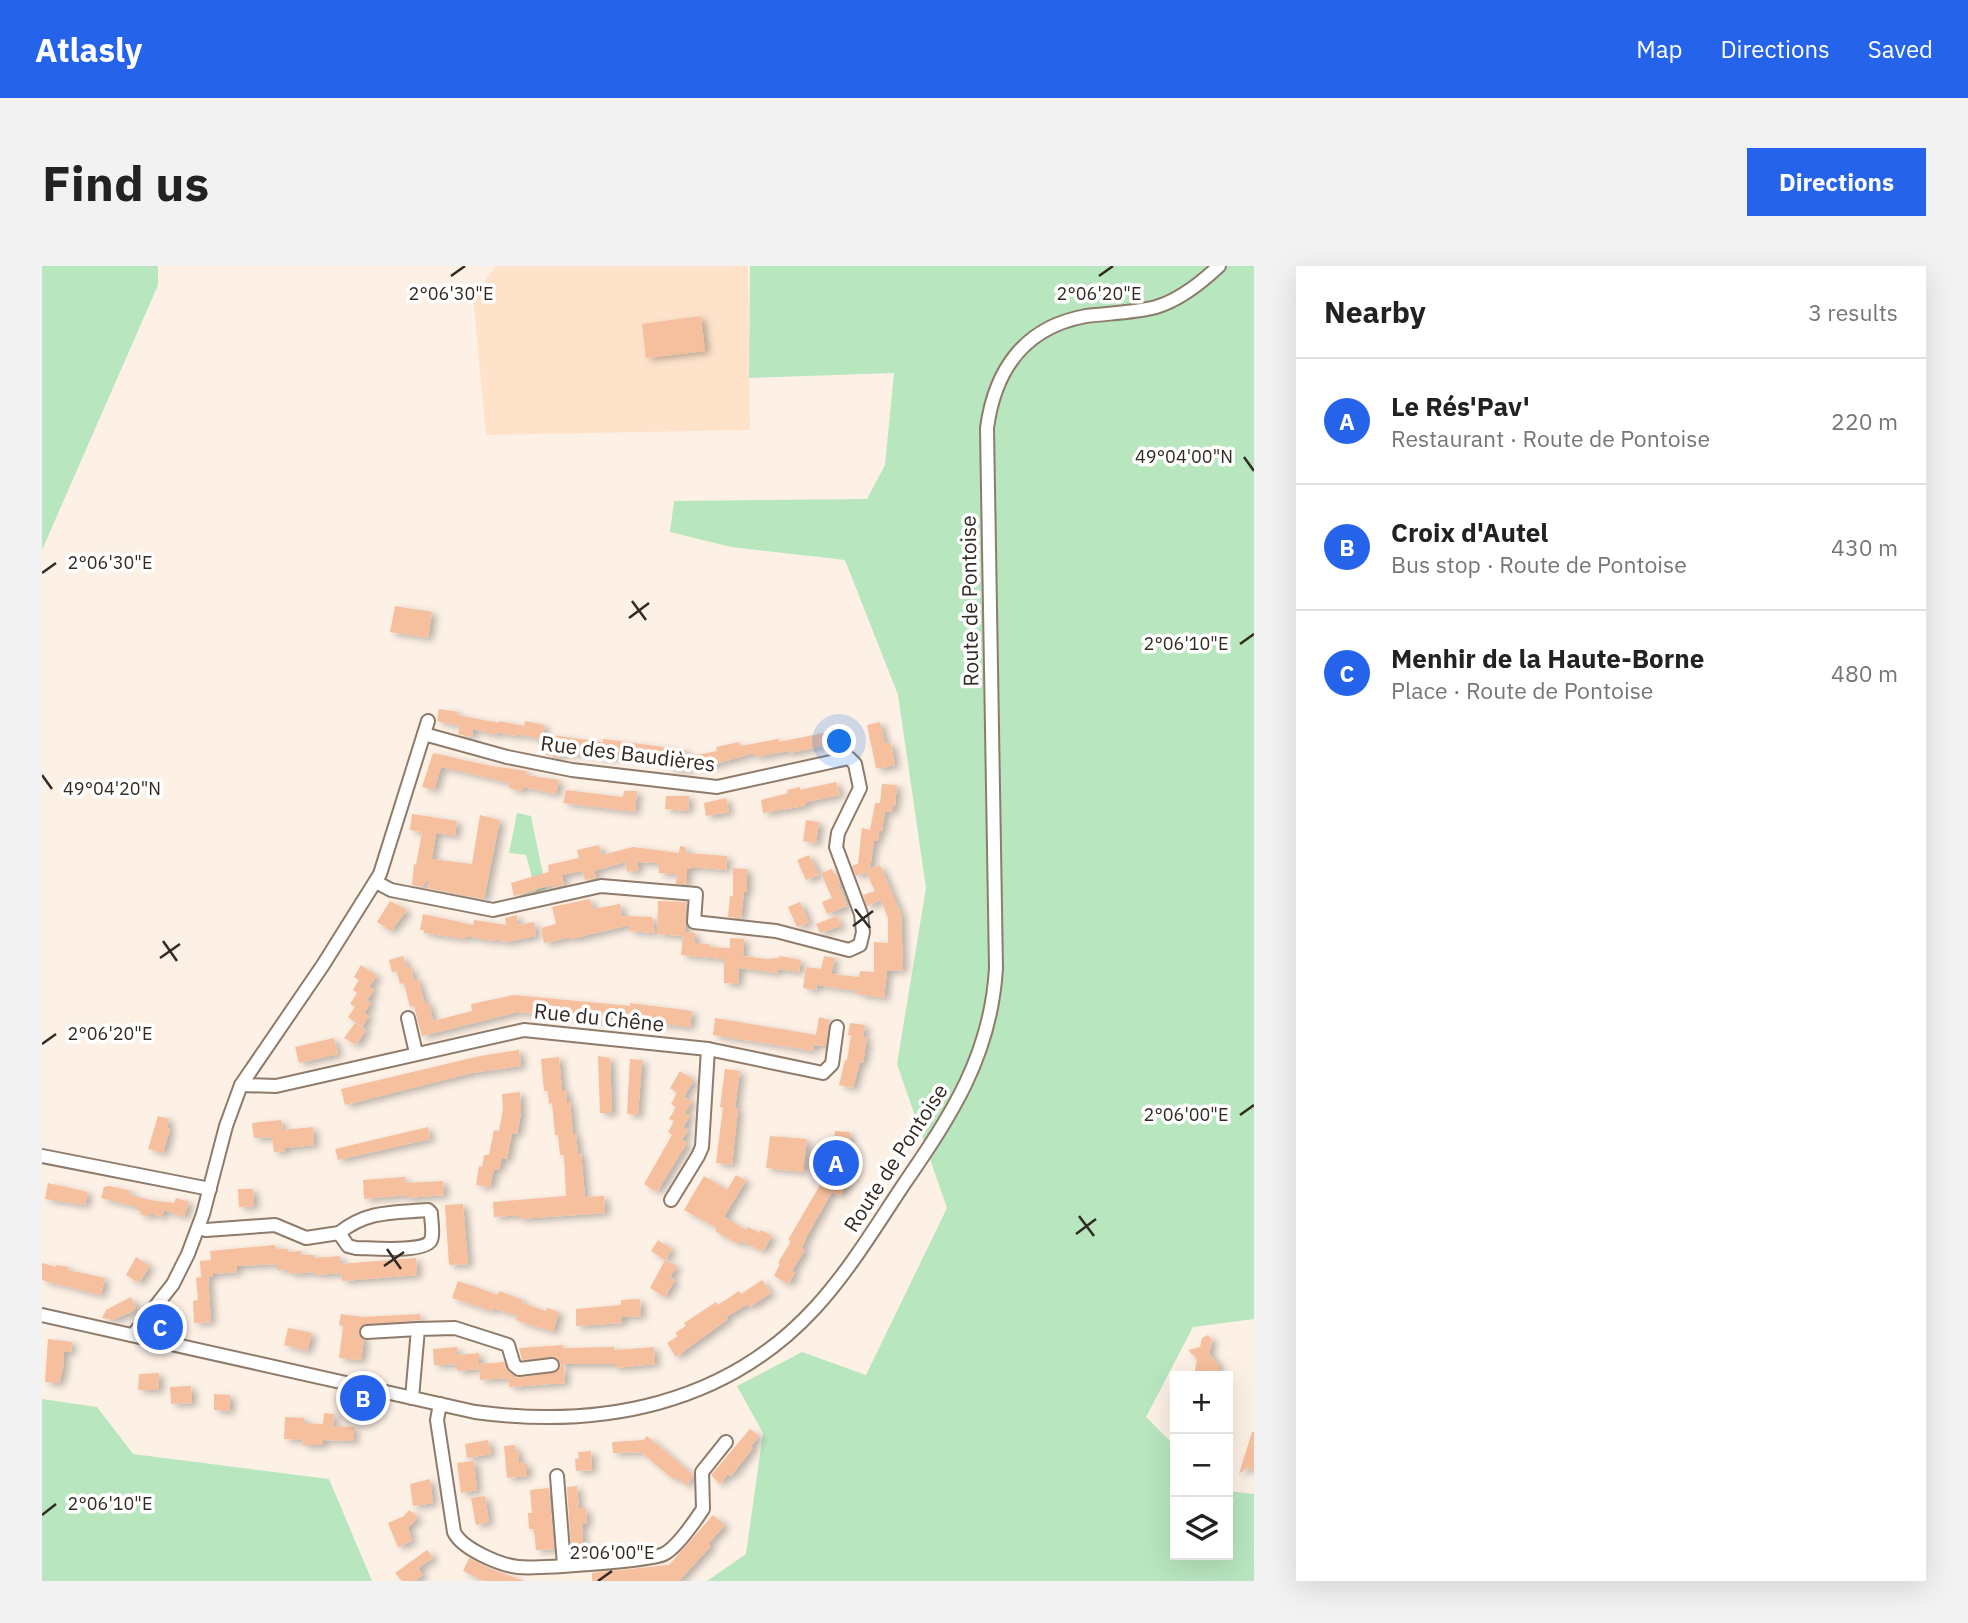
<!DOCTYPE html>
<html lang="en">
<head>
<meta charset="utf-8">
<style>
	:root { --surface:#fff; --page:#f2f2f2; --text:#222; --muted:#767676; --line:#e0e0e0; --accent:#2563eb }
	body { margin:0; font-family:"IBM Plex Sans",sans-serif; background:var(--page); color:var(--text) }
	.controls { position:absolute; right:21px; bottom:21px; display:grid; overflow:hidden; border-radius:0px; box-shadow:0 7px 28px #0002 }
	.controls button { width:63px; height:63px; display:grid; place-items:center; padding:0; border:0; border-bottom:2px solid var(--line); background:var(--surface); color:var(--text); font:35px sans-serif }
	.you { position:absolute; left:798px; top:476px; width:24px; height:24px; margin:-18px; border:5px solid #fff; border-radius:50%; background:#1a73e8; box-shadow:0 0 0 10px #1a73e833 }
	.badge { display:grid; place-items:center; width:46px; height:46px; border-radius:50%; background:var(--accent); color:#fff; font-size:23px; font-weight:700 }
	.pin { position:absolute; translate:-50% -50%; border:4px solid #fff; box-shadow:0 2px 7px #0006 }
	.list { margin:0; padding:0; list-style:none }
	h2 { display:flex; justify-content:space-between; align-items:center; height:91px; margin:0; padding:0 28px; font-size:30px }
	h2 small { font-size:23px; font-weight:400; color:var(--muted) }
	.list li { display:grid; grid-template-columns:46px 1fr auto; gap:21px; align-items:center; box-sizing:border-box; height:126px; padding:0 28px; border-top:2px solid var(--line) }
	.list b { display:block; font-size:26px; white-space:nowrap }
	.list p { margin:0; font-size:23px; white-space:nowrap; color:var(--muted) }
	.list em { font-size:23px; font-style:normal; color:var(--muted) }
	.icon { flex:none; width:38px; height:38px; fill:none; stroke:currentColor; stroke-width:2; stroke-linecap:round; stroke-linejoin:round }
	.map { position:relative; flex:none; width:1212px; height:1315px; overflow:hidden; border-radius:0px }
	header { display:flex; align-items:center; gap:42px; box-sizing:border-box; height:98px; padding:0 35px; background:var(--accent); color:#fff }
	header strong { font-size:33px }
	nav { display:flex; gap:38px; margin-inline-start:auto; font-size:24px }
	.intro { display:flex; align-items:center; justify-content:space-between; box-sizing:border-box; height:168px; padding:0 42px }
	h1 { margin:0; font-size:49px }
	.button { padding:18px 32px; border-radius:0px; background:var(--accent); color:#fff; font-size:24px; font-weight:700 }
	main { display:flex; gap:42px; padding:0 42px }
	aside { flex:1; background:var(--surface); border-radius:0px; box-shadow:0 7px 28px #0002 }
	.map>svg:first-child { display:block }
	.built { fill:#fee3ca }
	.green { fill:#b8e6bf }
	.building { fill:#f6bf9d; filter:url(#shadow) }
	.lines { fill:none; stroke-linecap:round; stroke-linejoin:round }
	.minor-casing { stroke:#8e7b6a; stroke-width:16 }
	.minor { stroke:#fff; stroke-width:12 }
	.ticks { fill:none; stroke:#322a23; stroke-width:2.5 }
	.labels { text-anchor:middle; stroke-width:7; stroke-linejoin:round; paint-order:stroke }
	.street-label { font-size:21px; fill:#322a23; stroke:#fff }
	.ticks-label { font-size:18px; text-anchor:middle; fill:#322a23; stroke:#fff; stroke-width:7; stroke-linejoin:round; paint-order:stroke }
</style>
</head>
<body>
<header>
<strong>Atlasly</strong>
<nav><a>Map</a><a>Directions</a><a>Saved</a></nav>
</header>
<div class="intro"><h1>Find us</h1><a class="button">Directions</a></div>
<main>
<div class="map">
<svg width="1212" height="1315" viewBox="0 0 1212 1315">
	<defs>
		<filter id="shadow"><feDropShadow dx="5" dy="3" stdDeviation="3.5" flood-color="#0004"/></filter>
	</defs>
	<rect width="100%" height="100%" fill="#fdf0e5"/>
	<!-- built -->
	<polygon class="built" points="454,0 706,0 708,164 444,169 431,31"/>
	<!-- green -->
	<g class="green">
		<polygon points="0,0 116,0 116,19 0,284"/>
		<polygon points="708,0 1212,0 1212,1053 1151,1061 1104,1151 1133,1180 1133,1289 1186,1289 1186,1225 1212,1228 1212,1315 665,1315 704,1288 721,1167 695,1120 760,1086 824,1109 905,942 855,798 884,622 856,429 803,294 689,281 628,266 632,235 825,233 843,199 852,107 707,112"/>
		<polygon points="475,547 489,550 504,623 494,626 484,589 467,587"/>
		<polygon points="0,1133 55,1141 91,1188 287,1213 330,1315 0,1315"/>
	</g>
	<!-- building -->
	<g class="building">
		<polygon points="659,50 663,85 604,92 600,58"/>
		<polygon points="353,340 390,346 386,372 348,366"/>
		<polygon points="397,443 416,446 415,449 457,457 457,455 482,460 483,455 503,459 500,473 474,468 473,470 455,466 455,469 431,463 430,471 416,468 418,460 395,455"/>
		<polygon points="838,456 843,478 849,477 853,499 840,502 834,502 825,459"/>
		<polygon points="796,464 798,477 747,487 747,485 713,491 712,487 656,503 654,489 675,485 674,481 697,476 698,480 737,473 737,476"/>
		<polygon points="508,469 561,476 561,473 644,484 643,491 649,490 648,504 627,503 629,494 605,492 572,489 572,493 540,487 518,488 517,492 504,489"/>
		<polygon points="391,487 449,500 485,505 484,509 517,514 514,528 481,521 480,525 467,522 468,517 399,501 392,524 380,521"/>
		<polygon points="794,516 798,529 765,536 762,540 721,547 719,534 746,527 745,524 758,521 758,524"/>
		<polygon points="840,518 855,519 853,540 851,539 851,546 843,545 840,565 837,565 836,575 832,575 828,603 838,599 859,648 861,704 845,705 842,732 815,728 816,725 775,719 774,724 761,722 764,701 779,703 782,690 793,692 789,708 817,711 818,705 832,706 832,676 846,677 846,652 839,634 825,640 821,629 833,625 824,606 814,610 810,600 816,598 820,562 828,564 833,537 838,537"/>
		<polygon points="524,524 581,531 582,525 595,525 593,546 521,537"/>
		<polygon points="624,530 647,530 646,545 623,543"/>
		<polygon points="684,532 687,546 664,550 662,537"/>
		<polygon points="370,548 415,555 413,570 394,567 390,593 430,598 438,549 458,554 442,633 385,622 387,612 380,621 370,619 372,598 374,599 380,566 368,564"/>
		<polygon points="764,554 777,556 774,577 761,575"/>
		<polygon points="557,579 560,589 591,581 637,587 638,580 644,581 644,587 685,590 684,604 650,601 650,603 645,603 645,618 634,618 635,608 617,607 617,597 595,596 597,604 585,606 583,596 552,605 554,612 543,614 540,605 520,609 522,619 510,622 510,619 472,630 469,617 507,606 506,599 537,592 535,584"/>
		<polygon points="767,589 777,609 764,614 755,594"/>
		<polygon points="691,602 705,603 705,626 702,626 699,652 686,651 688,630 691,630"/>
		<polygon points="790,603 792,608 794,607 798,617 796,618 805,640 785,648 780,636 790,632 779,607"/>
		<polygon points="548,633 551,643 578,638 580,650 610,651 613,667 587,665 588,659 529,673 529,671 502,677 499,662 514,658 510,641"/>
		<polygon points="348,635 365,644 349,665 335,656"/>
		<polygon points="616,635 644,636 643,666 653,667 653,677 668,678 667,681 688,682 688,672 702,673 701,690 725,693 737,692 738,690 759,694 757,706 736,703 736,707 697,702 696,718 682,717 682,693 639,689 641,670 615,668"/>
		<polygon points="758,636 767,657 755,661 746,641"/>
		<polygon points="381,648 431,659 432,654 464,659 463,652 475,649 476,659 492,656 494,670 464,676 452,673 451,675 424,670 424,673 382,667 382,664 378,664"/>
		<polygon points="795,650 799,660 778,667 774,658"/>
		<polygon points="361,690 365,702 369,701 372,714 376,713 383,738 387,737 391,755 430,745 429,738 472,729 588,740 588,737 650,745 648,761 587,754 586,756 476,746 380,770 372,740 368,741 362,717 358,718 355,705 350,706 347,694"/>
		<polygon points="319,699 335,710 327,721 332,724 325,734 329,737 322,747 327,750 320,761 306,751 313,741 308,738 315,727 311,724 317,714 312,711"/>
		<polygon points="777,751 788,754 787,758 784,780 772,779 771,785 671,769 673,752 774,769"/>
		<polygon points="313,757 324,764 314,779 302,772"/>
		<polygon points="808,757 823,759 821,771 825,772 821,797 818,796 811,822 797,819 803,794 805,794 809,769 806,769"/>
		<polygon points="292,772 296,788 257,797 253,781"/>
		<polygon points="477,784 479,800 430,807 303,839 299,823 438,790"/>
		<polygon points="556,790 568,792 570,847 558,847"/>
		<polygon points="517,791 520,824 524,824 525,836 528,836 531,868 534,868 536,888 539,887 543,931 562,930 563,947 477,953 477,949 452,951 451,936 524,930 522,889 518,889 516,869 513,869 510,837 507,838 506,825 502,825 499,793"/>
		<polygon points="588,793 600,794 596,849 585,848"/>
		<polygon points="683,803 698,805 693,842 696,843 690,899 674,897 681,841 678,841"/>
		<polygon points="638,805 652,814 642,831 650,835 643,847 648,850 641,861 646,864 640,874 645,877 615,926 602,918 630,869 626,866 632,855 627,853 634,841 629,838 635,827 628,822"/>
		<polygon points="478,826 479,847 475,868 470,867 465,893 460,892 457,904 452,903 448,921 434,919 437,900 440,901 442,889 447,889 452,864 457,865 461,843 460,828"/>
		<polygon points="116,850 127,853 125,862 128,863 121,887 106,883"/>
		<polygon points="239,854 241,864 271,861 272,879 243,882 243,885 232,886 230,871 212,872 210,857"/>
		<polygon points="386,861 388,873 296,894 293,883"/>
		<polygon points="793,865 808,866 807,880 813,881 810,908 798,930 790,926 765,970 760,982 763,984 750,1005 753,1007 746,1018 732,1010 738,998 736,997 749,975 746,974 778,919 783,922 795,903 797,879 792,879"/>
		<polygon points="728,870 765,873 761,906 724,902"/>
		<polygon points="694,909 704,914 682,951 704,964 706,961 717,967 719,964 730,970 721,985 698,975 696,978 673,965 675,962 642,944 662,910 685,924"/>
		<polygon points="363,911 363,917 401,915 402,929 364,932 364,929 322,933 321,914"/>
		<polygon points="6,917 46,926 43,939 3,933"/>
		<polygon points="67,920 89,925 88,929 108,934 132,937 134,932 147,936 142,951 122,944 120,951 108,947 107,951 98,948 99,945 95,944 95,941 59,932 62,921"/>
		<polygon points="196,923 211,923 212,940 197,941"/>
		<polygon points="421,938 426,998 407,999 403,939"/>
		<polygon points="616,974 630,983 623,994 635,1000 628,1011 633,1014 623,1031 608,1022 623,994 609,985"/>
		<polygon points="233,979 234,983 246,983 246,986 259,985 259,989 272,989 272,992 298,990 298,998 374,992 375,1009 300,1015 299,1007 273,1009 273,1006 248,1008 247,1003 235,1004 235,998 195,1000 195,1006 170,1008 171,1011 166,1011 169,1056 152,1057 151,1035 156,1034 154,1012 159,1011 158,995 169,994 168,985"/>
		<polygon points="94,991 108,1000 97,1017 84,1009"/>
		<polygon points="0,997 14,1001 14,999 27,1001 26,1004 63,1012 59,1029 0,1014"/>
		<polygon points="720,1014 729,1027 708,1041 706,1038 684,1051 686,1053 634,1091 625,1077 636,1070 633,1067 644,1060 642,1057 674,1036 676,1039 697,1025 699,1028"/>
		<polygon points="416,1015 456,1029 457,1025 481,1034 480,1037 504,1045 505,1042 517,1046 511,1066 474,1054 476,1050 451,1042 450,1045 410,1032"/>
		<polygon points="89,1031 94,1042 89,1046 71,1054 60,1052 64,1044"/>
		<polygon points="598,1033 599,1050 580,1051 580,1057 534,1060 534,1043 579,1039 579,1034"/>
		<polygon points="299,1048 320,1051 378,1048 378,1054 320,1059 316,1066 322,1074 319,1094 297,1092 301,1060 297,1059"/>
		<polygon points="246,1062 270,1067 265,1085 242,1079"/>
		<polygon points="1166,1069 1170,1074 1167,1088 1177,1099 1177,1104 1167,1110 1152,1110 1155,1093 1146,1084 1158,1081 1160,1072"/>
		<polygon points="6,1073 30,1076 29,1086 22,1085 21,1102 17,1117 3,1116"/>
		<polygon points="521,1079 521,1082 572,1081 572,1084 612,1081 613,1098 573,1102 573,1098 522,1098 523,1117 467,1121 466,1112 438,1114 437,1098 462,1096 466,1105 475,1112 515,1106 519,1099 514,1091 480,1094 477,1082"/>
		<polygon points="415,1081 415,1093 415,1089 437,1087 437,1103 415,1105 415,1098 392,1099 391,1083"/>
		<polygon points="117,1107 117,1124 96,1124 97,1108"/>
		<polygon points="149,1120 150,1137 129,1138 128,1121"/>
		<polygon points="172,1128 188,1129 188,1145 172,1144"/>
		<polygon points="282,1147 292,1148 291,1160 312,1161 312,1175 281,1174 281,1179 260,1179 261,1174 242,1173 243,1151 262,1152 262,1157 281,1158"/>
		<polygon points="708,1163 717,1170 709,1180 711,1182 689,1210 686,1208 678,1218 669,1209"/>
		<polygon points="1210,1166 1212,1166 1212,1206 1206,1201 1197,1208"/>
		<polygon points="605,1170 651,1209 645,1220 635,1211 632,1214 599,1186 571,1187 570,1176 602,1174"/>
		<polygon points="446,1174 449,1188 425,1192 423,1178"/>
		<polygon points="473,1179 473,1185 476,1185 477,1196 485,1198 485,1210 465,1212 462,1180"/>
		<polygon points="549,1185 550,1204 534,1205 533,1193 537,1192 536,1186"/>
		<polygon points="432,1195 435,1224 419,1227 415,1197"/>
		<polygon points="388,1213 391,1237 371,1240 368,1218"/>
		<polygon points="535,1220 537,1243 544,1242 545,1258 540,1258 541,1281 529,1282 525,1221"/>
		<polygon points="507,1222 512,1283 494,1284 492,1263 487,1263 486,1247 490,1247 488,1224"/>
		<polygon points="443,1230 447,1256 434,1259 429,1232"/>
		<polygon points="367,1244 376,1251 366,1262 370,1275 356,1281 346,1257 362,1250"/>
		<polygon points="671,1249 683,1259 666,1278 669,1280 637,1315 550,1315 550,1307 627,1299"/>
		<polygon points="385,1284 391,1292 376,1302 381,1309 373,1315 360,1315 353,1307"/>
		<polygon points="427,1292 447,1302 482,1315 442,1315 421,1305"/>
	</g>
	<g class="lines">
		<!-- minor casing -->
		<g class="minor-casing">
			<g id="minor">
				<polyline points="334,616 349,624 451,644 559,620 654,628 652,656 734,665 807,684 818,679 821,666 819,648 794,581 796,567 818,522 813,498 807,492 675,521 530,504 465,491 382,468"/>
				<polyline points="366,752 374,787"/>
				<polyline points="199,819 234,820 482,764 666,783 781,807 790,798 795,761"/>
				<polyline points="0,890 168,923"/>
				<polyline points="629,934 656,890 660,881 666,783"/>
				<path d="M157 962 164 964 233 959 264 972 297 967 306 980 314 982C328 982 384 987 389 974 392 967 389 955 389 947L386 944C351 947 326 944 297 967"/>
				<path d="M0 1049 433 1146C559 1163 684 1139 773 1042 807 1005 834 960 862 918 910 848 949 789 954 702L945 162C953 103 983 61 1044 50 1067 47 1091 47 1114 41 1138 34 1159 17 1177 0"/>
				<polyline points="325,1066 376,1063"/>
				<polyline points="91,1069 131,1018 146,988 161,948 184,860 199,819 281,699 338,608 386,455"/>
				<polyline points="370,1132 376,1063 413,1062 466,1079 472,1099 477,1103 510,1099"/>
				<path d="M398 1138 395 1154 412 1266C420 1283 458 1299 476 1301 494 1303 608 1295 622 1288 634 1282 653 1255 661 1243L660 1206 684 1176"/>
				<polyline points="515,1210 522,1299"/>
			</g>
		</g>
		<!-- minor -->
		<use href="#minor" class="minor"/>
	</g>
	<!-- ticks -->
	<path class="ticks" d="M409 10 423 0M1057 10 1071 0M1202 191 1212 205M0 307 14 297M590 335 604 354M587 352 607 337M1198 378 1212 368M0 509 10 523M813 643 828 662M811 660 831 645M121 675 135 695M118 692 138 678M0 778 14 768M1198 849 1212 839M1037 950 1052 970M1034 968 1054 953M345 983 359 1003M342 1000 362 986M0 1249 14 1238M556 1315 570 1305"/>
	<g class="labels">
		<!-- street labels -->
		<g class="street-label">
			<text transform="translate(928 335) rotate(-91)" y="7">Route de Pontoise</text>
			<text transform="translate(586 488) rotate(7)" y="7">Rue des Baudières</text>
			<text transform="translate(557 752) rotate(6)" y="7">Rue du Chêne</text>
			<text transform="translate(854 892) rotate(-57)" y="7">Route de Pontoise</text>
		</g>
	</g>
	<g class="ticks-label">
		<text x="409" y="34">2°06'30"E</text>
		<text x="1057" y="34">2°06'20"E</text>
		<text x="1142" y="197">49°04'00"N</text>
		<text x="68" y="303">2°06'30"E</text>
		<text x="1144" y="384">2°06'10"E</text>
		<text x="70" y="529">49°04'20"N</text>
		<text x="68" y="774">2°06'20"E</text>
		<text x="1144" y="855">2°06'00"E</text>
		<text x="68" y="1244">2°06'10"E</text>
		<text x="570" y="1293">2°06'00"E</text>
	</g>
</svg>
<div class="controls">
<button>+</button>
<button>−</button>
<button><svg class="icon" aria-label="layers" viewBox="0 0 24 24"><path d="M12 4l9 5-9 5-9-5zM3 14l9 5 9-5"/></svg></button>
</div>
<div class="you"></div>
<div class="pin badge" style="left:794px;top:897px">A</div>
<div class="pin badge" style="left:321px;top:1132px">B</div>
<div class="pin badge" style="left:118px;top:1061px">C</div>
</div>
<aside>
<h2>Nearby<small>3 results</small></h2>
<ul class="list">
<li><span class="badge">A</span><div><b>Le Rés'Pav'</b><p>Restaurant · Route de Pontoise</p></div><em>220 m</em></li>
<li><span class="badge">B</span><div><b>Croix d'Autel</b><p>Bus stop · Route de Pontoise</p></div><em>430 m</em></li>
<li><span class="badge">C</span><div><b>Menhir de la Haute-Borne</b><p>Place · Route de Pontoise</p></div><em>480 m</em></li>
</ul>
</aside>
</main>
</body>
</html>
